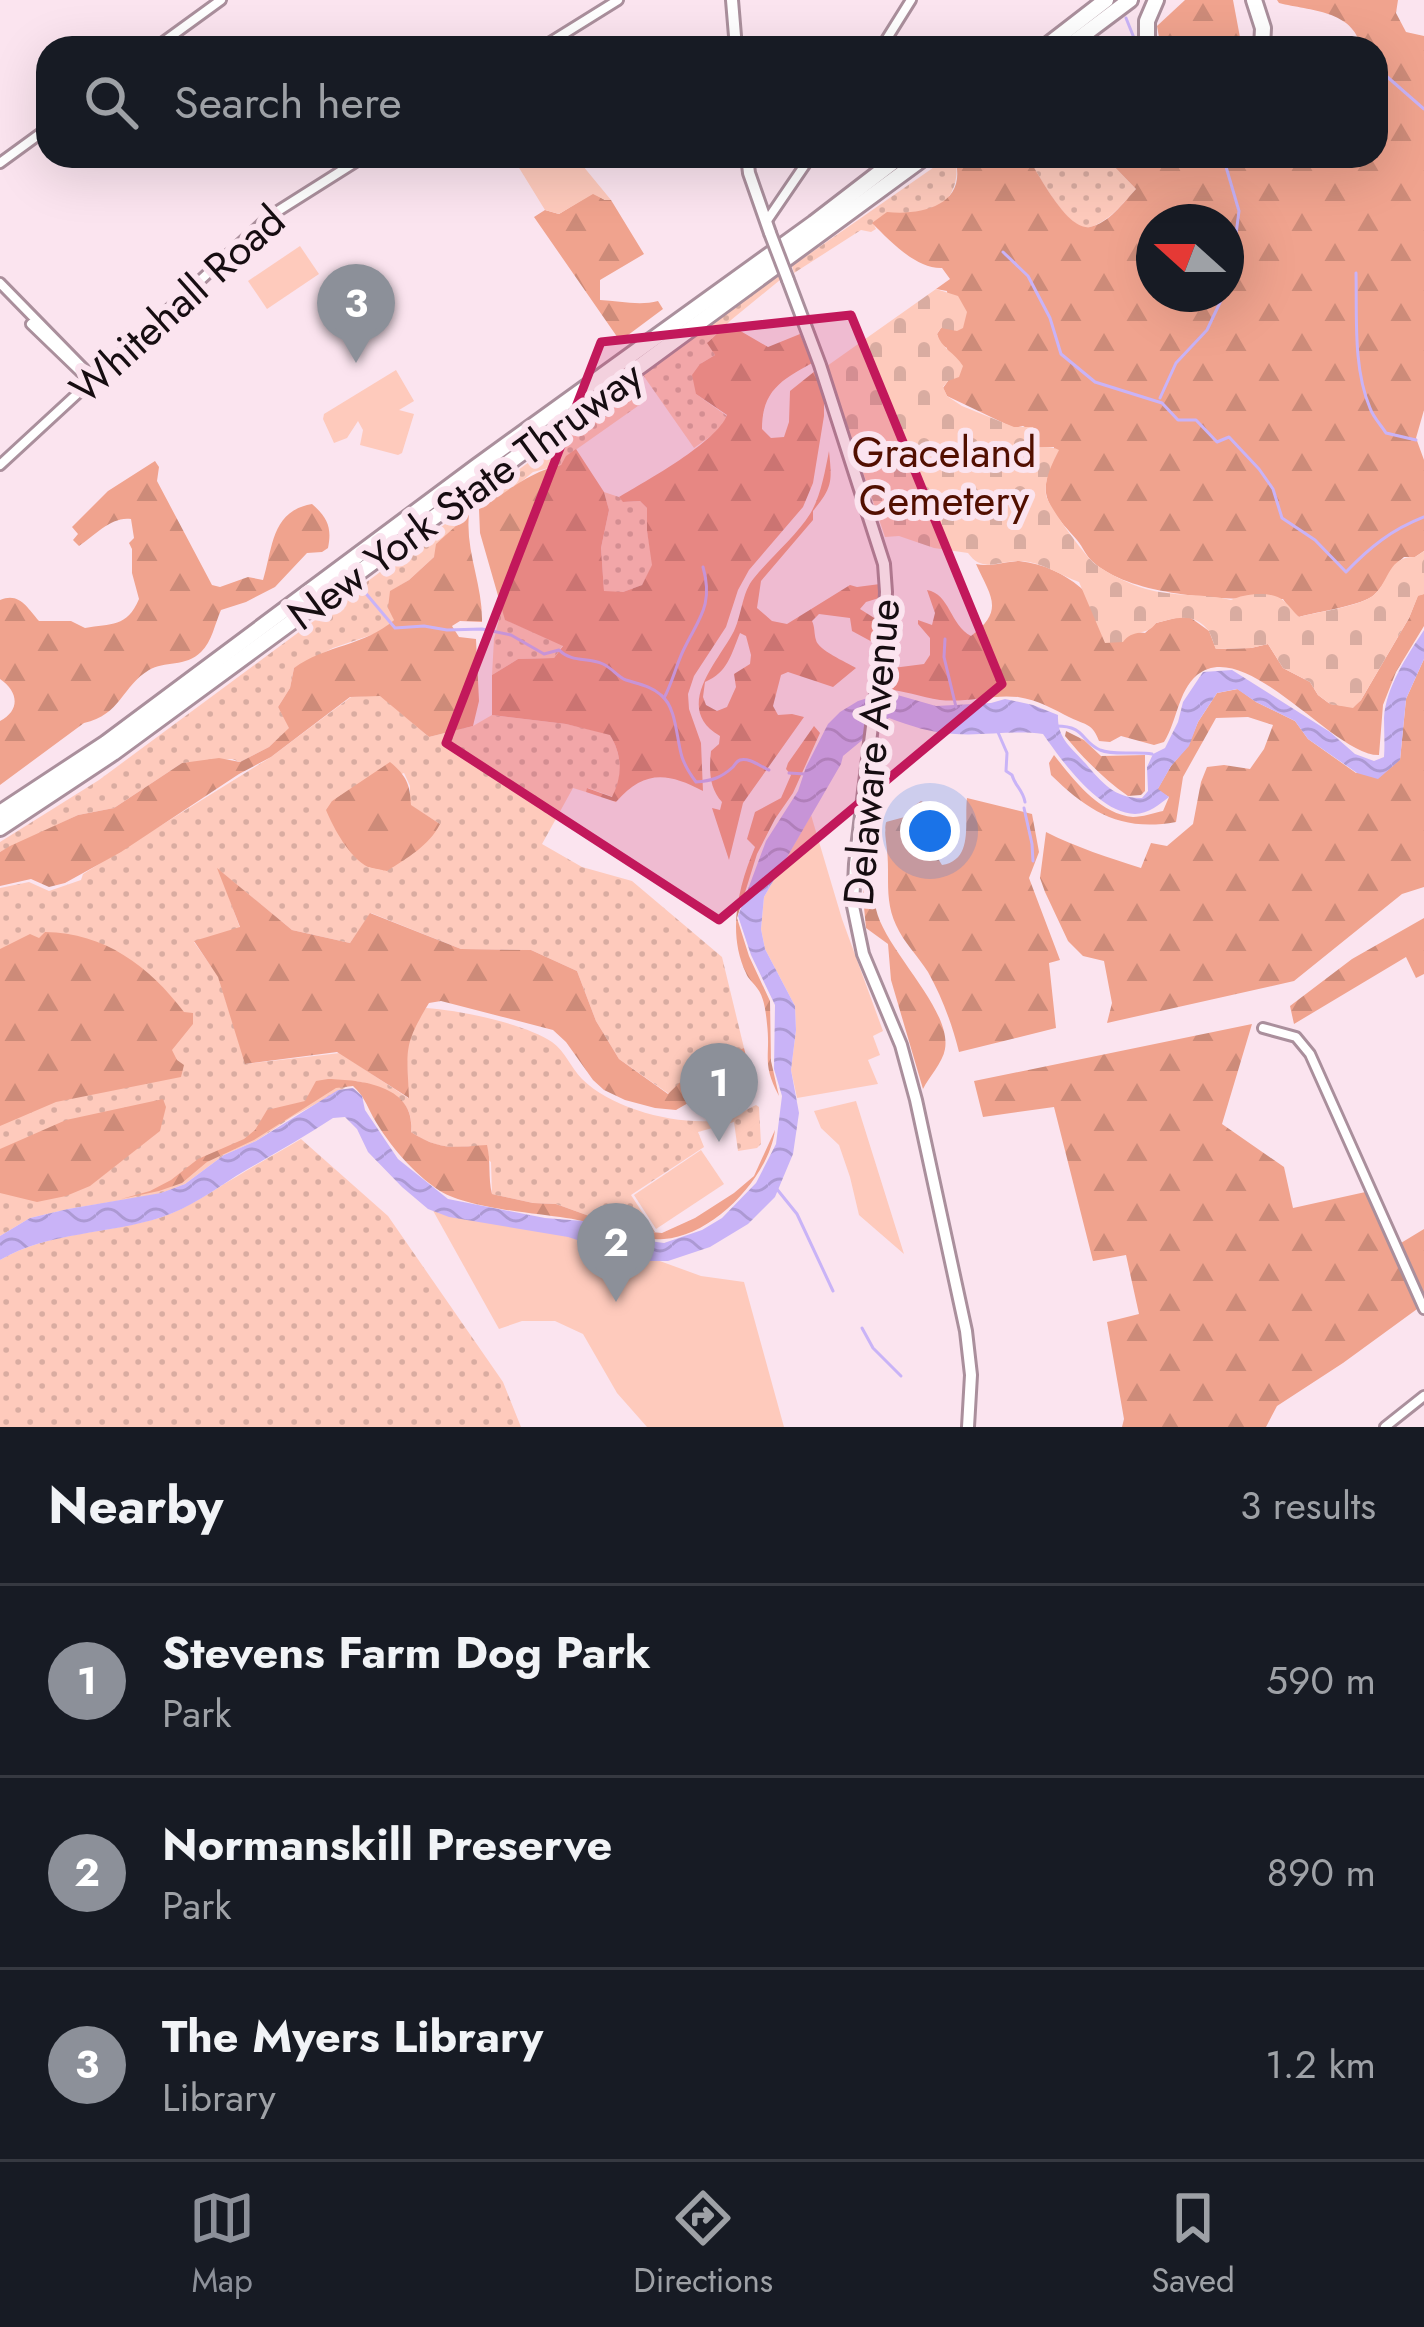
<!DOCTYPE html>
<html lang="en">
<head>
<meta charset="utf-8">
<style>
	:root { --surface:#171b24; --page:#242831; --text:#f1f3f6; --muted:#9ea1a6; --line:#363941; --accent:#8c9099 }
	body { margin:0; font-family:Jost,sans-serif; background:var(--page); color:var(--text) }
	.compass { position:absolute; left:1136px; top:204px; width:108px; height:108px; border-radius:50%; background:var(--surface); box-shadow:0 12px 48px #0002; rotate:291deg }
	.you { position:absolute; left:930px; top:831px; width:42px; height:42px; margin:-30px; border:9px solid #fff; border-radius:50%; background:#1a73e8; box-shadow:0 0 0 18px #1a73e833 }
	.badge { display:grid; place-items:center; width:78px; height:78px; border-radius:50%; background:var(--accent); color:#fff; font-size:39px; font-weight:700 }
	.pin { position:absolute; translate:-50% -99px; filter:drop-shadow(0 3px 6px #0008) }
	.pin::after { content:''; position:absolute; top:63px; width:42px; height:36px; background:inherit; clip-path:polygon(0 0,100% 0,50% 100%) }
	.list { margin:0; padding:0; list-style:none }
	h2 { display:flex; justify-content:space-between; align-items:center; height:156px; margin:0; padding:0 48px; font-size:51px }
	h2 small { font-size:39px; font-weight:400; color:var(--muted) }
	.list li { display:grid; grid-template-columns:78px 1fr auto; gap:36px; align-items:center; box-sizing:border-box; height:192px; padding:0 48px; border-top:3px solid var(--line) }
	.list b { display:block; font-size:45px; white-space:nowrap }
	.list p { margin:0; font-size:39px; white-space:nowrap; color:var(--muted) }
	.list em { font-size:39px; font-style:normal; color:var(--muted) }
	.icon { flex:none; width:66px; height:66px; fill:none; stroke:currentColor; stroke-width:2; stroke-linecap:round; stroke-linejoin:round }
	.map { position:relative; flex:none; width:1424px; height:1427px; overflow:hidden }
	.search { position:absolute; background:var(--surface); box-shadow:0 12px 48px #0002; left:36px; right:36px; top:36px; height:132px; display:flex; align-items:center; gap:30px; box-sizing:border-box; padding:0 42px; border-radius:36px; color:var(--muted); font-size:45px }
	.sheet { height:732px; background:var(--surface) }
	nav { display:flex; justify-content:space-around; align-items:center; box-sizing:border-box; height:168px; border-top:3px solid var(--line); background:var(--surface); font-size:33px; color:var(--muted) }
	nav a { display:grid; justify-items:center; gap:6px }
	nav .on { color:var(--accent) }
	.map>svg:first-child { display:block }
	.grass { fill:url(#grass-dots); fill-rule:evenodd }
	.forest { fill:url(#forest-firs); fill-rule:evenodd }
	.cemetery { fill:url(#cemetery-stones) }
	.green { fill:#fecabc }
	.water { fill:url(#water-waves) }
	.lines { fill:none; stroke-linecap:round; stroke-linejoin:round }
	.stream { stroke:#c9b3f7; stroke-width:3 }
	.minor-casing { stroke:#aa8f9c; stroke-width:14 }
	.major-casing { stroke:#aa8f9c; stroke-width:16 }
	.highway-casing { stroke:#aa8f9c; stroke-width:20 }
	.minor { stroke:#fff; stroke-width:8 }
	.major { stroke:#fff; stroke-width:10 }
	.highway { stroke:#fff; stroke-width:14 }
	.major-bridge-casing { stroke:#aa8f9c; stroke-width:16; stroke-linecap:butt }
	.major-bridge { stroke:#fff; stroke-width:10 }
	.marked { fill:#c2185b; fill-opacity:0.2; stroke:#c2185b; stroke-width:9; stroke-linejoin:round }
	.labels { text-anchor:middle; stroke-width:12; stroke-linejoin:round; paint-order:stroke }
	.street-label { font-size:42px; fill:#160d11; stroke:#fbe4ef }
	.park-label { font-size:42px; fill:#520f00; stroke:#fbe4ef }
</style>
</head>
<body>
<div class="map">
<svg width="1424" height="1427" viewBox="0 0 1424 1427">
	<defs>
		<pattern id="grass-dots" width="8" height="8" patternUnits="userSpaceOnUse" patternTransform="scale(3)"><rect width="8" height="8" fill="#fecabc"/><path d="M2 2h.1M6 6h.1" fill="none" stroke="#d9aca1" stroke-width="1.8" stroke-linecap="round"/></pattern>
		<pattern id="forest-firs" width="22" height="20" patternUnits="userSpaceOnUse" patternTransform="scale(3)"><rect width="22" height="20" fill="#f0a38e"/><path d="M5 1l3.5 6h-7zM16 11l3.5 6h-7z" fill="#cd8b79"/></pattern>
		<pattern id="cemetery-stones" width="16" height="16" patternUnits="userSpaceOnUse" patternTransform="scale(3)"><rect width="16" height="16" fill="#fecabc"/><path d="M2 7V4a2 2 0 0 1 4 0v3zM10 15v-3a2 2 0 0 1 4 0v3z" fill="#d9aca1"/></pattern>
		<pattern id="water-waves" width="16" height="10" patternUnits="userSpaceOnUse" patternTransform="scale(3)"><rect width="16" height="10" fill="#c9b3f7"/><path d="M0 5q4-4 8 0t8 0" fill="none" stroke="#ac99d3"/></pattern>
	</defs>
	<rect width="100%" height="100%" fill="#fbe4ef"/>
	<!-- grass -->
	<g class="grass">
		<path d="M950 156H954C961 177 953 204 929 210 920 213 910 212 900 214 891 216 881 220 873 223L876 229 871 232 861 230 794 273 792 266Z"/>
		<path d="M1027 156H1104L1136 189C1124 202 1109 222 1090 227 1067 232 1039 174 1027 156Z"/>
		<polygon points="778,274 780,280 731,320 708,342 715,355 700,364 696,394 727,416 722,428 694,448 643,375"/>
		<polygon points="633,385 645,401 567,456 561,465 533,472 510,491 469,514 434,557 409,580 391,591 394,620 380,632 333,648 294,668 290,688 278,707 290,728 269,747 240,762 232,759 182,763 114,808 78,815 0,852 0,842 99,780"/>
		<polygon points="604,492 619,497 624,502 640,501 647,508 647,531 653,565 642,585 623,592 604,592 601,548 609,510"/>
		<polygon points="502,608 506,620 563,645 554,658 518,659 492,675 494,639"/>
		<path d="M380 695 429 737 473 726 492 715 566 724 610 734C622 755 623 775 613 797L588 788 586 792 573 788 542 844 582 867 632 881 722 957 744 1048 703 1060 669 1094 619 1059 596 1021 577 971 531 950 461 949 371 913 350 943 292 930 219 870 240 928 194 942 218 976 246 1064 340 1053 408 1098C409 1055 399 1046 426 1008 459 1010 526 1024 552 1042 565 1051 571 1068 582 1079 613 1110 679 1126 722 1120 734 1118 745 1110 756 1105L759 1107 761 1144 757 1148 738 1151 734 1122 698 1132 704 1147 631 1195 655 1232 628 1230 556 1204 533 1203 492 1194 491 1162 469 1146C447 1149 430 1145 411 1132 415 1097 385 1089 357 1081L292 1117 256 1141 224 1155 185 1184 159 1194 68 1209 30 1218 0 1236V888L29 882 49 891 81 880 83 874 271 757 351 697ZM404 773 410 786V805L440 824 332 801Z"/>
		<path d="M301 1139 388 1216 503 1382 521 1427H0V1260C50 1231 108 1234 162 1217 188 1208 212 1191 236 1177 257 1164 279 1152 301 1139Z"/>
	</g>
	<!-- forest -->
	<g class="forest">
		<polygon points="1185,0 1233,0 1242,48 1161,48 1157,26"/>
		<path d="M1277 0H1398L1396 13 1406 32 1424 36V410L1416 438 1424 460V551L1415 557H1404C1390 568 1386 584 1374 595 1364 605 1316 612 1299 617L1293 614 1283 599C1230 600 1133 598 1093 562 1086 556 1083 547 1077 540 1065 526 1049 511 1046 493 1044 477 1053 463 1054 447L1032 448 1023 443 1034 432 1023 426 1014 428 947 396 943 388 948 381 947 348 940 344 937 334 941 328H950L947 291 936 289 950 279 942 268C916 269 890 241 872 223L887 212C925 216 970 203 954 156H1027C1039 174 1067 231 1090 227 1109 223 1123 203 1136 189L1104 156H1376V48H1361C1354 10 1310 11 1279 3ZM1154 222H1226V294H1154Z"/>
		<path d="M593 193 605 200H611L644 254 600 280V300C619 301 640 306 658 301L663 309 620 341 534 217 545 210 559 214Z"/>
		<path d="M737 329 768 347 800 334 812 363C781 380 762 391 762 429L771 438 784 437 789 422 790 391 815 371 824 399V416L813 483 803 507 749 570 738 590 726 627 694 676 688 694 689 709 701 743 703 791C667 772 644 770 616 802L586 792 587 788 612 797C623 776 622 754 610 735L566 724 492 715V675L518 659 554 658 563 646 505 620 480 533 479 509C508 492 528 472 561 465L566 456 576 449 604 492 609 510 601 548 604 591 623 592 642 585 652 565 647 531V508L640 501 623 502 619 497C646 481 717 442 727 415L696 394 692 375 700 364 715 355 707 343 721 330Z"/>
		<path d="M829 451C832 481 833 487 813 511V520L761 581 757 608 772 621 787 624 850 585 857 587 880 584 879 598 866 602 860 609 879 621 876 644 852 631 850 618 819 614 812 621C815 627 814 634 816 640 818 650 846 662 856 668L833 687 788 672 781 675 773 706 778 715 792 714 804 717 743 803 729 860 712 808 720 810 722 802C709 788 709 770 711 751L719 744 720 736C672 708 718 662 734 631 742 614 742 592 754 578 770 558 797 535 810 514 821 496 825 471 829 451ZM740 633 746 636 751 655 750 664 734 674 736 687 727 707 717 711 706 705 703 697 705 682C728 672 731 655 740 633Z"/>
		<path d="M155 461 159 467 157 481 212 585 220 587 248 577 263 580C273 548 271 511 312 504 328 518 332 528 328 548L322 552 307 553 275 587 246 602 221 610C215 623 212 642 201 652 186 667 164 661 149 670 122 686 121 715 84 723L0 785V721C21 710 18 691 0 679V600C20 592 27 608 39 621H71L85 628C111 623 127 628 139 599L132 573V549L129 543 134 538 131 519C112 516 95 535 79 546L73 540 78 534 72 527 108 491Z"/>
		<path d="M469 514C465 551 483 585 482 622L460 621 452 626 459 637 476 639 479 701 473 726 429 737 380 696 350 697 271 757 239 774 121 852 65 883 49 887 31 879 0 886V852L10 846 78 815 114 808 182 763 219 758 240 762 269 747 289 728 278 707 290 688 294 668C325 645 365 646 394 620L388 608 390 591 409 580 434 557 436 544Z"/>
		<path d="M1019 561C1071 567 1094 600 1127 636L1136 632 1145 633 1156 623 1179 617 1191 618 1209 631 1216 649 1251 648 1268 644 1283 668 1310 682 1318 695 1330 704 1353 707 1361 700 1409 618 1418 595 1424 594V626L1396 672 1383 705 1379 755C1334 756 1246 635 1197 675 1178 691 1177 722 1164 742L1154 745 1121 736 1110 742 1099 741C1093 724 1086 725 1071 718 1053 709 1038 700 1018 697 992 694 966 703 940 700 921 697 903 690 883 689L885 669 924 664 930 655V638L918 624V620L932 625 935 613 927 590C950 594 950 625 971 636 1005 610 991 597 976 564 989 567 1005 562 1019 561Z"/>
		<path d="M1424 659V887L1402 894 1294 981 1107 1023 1112 1003 1104 961 1083 956 1068 941 1045 892 1040 878 1046 832C1075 847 1110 858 1141 868L1151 843 1167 846 1193 824 1201 782 1207 767 1224 765 1250 769 1264 749 1273 725 1248 717 1216 718 1183 777 1176 822C1121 832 1089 812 1051 775L1049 763 1054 755C1073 779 1099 814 1133 817 1142 817 1154 813 1163 811L1169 797 1157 790 1171 766 1188 746 1198 722 1217 693 1238 689 1256 702 1295 721 1308 739 1356 773 1400 760 1406 699Z"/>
		<path d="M814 726 820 733 793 793 775 819 757 854 737 918 749 956 770 1001 771 1061 779 1096C761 1062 771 1057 767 1024 766 1013 764 996 757 988 754 983 748 979 746 973 727 933 738 887 755 847L747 839 755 812 781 798 791 775 786 769 788 763Z"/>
		<path d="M1066 731 1084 740 1101 756 1145 755V791L1141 795 1128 796C1105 780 1083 758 1065 736Z"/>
		<path d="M390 762C407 776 410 785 411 805L440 824C429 846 407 858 387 871 386 871 369 867 368 867 349 857 334 829 326 810L332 801Z"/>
		<path d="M967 798 1032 814 1039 852 1029 878 1060 960 1049 963 1056 1028 959 1052C952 1024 942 997 928 972 918 956 904 943 896 925 884 899 890 877 887 850 886 840 884 832 886 822L912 815 914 806 921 801 930 806 936 840 934 852 942 865C974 860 964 823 967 798Z"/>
		<path d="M870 834 876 835C874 859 871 886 876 909 885 950 952 1009 945 1049 943 1062 929 1077 923 1089L891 980 888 944 866 928 863 897Z"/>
		<path d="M217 868 292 930 350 943 370 913 461 949 531 950 577 971 596 1021 619 1059 668 1094 703 1060 744 1048 750 1071H733L711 1080 712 1096 695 1099 676 1110 655 1108 625 1100 604 1090 593 1080 566 1042 553 1030 441 1001 429 1003C403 1046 407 1049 409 1098L337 1052 245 1064 218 977 194 941 240 927Z"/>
		<polygon points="1424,918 1424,974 1416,978 1406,957 1294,1024 1290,1006 1352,959"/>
		<path d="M45 932C105 933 149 966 184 1012L193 1013V1024L172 1050 177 1060 184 1065 181 1077 56 1102 0 1126V949L30 934 39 938Z"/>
		<polygon points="1252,1024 1222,1124 1284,1167 1293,1208 1370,1191 1396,1246 1424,1229 1424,1304 1343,1363 1277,1406 1266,1427 1122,1427 1124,1419 1107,1322 1139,1314 1126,1255 1093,1261 1054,1107 983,1117 974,1081"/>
		<path d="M328 1079C363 1080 416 1086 411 1132 440 1151 455 1147 487 1145 491 1162 488 1178 492 1194L533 1203 556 1204 628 1230 662 1233 695 1218 734 1193 754 1176 775 1130C769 1177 713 1236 664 1239 630 1242 599 1222 566 1218 533 1213 468 1208 440 1191 413 1173 389 1145 373 1117 366 1104 364 1096 353 1086L336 1088 254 1140 207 1162 182 1183 159 1191 121 1199 150 1191 171 1180 198 1159 244 1139 255 1130 267 1110 305 1101 316 1081Z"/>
		<polygon points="163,1099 166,1107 160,1131 90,1186 66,1196 37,1202 0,1193 0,1149 66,1120"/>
	</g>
	<!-- cemetery -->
	<path class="cemetery" d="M936 289 958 296 967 312 963 328 957 331 941 328 937 334C941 348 955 353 963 366L959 377 948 381 943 387 947 396 962 406 1014 427H1033L1034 432 1023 443C1035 451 1049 444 1059 450 1052 464 1044 479 1046 495 1048 506 1086 557 1095 564 1109 574 1129 584 1146 589 1173 597 1203 593 1231 600 1244 594 1272 590 1284 601 1290 606 1293 612 1299 617 1317 612 1363 606 1375 594 1390 579 1389 556 1415 557L1424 551V594L1418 596 1409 618 1361 700 1353 708 1330 704 1318 695 1310 682 1283 668 1268 644 1251 648 1216 649C1213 643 1212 635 1207 629 1193 612 1174 618 1156 623 1147 637 1133 628 1123 642L1105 643 1079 582C1060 575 1041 562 1022 561 998 560 983 574 968 553L934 548 899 536 885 537 827 366Z"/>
	<!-- green -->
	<g class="green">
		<polygon points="522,156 580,156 583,166 611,200 605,200 593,194 559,214 545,210 513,158"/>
		<polygon points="300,246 319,274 267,309 248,281"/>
		<polygon points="396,370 414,401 399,410 414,414 402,453 398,455 360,445 363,430 358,421 347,438 334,443 323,419 324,414"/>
		<polygon points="811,815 842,919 883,1031 873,1036 880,1055 868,1060 878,1084 797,1098 791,1070 796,1030 795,1006 765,949 761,929 764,897"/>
		<polygon points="856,1101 904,1254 859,1215 850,1177 839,1145 821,1128 814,1111"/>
		<polygon points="701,1150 724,1184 656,1229 634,1195"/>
		<polygon points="426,1198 602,1240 701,1276 744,1282 784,1427 647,1427 617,1393 583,1334 555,1321 522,1321 499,1329"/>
	</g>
	<!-- water -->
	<path class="water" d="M1424 630V659L1406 699 1400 760 1378 779 1357 773 1308 739 1295 721 1256 702 1237 689 1217 693 1198 722 1189 746 1171 766 1158 789 1169 797C1160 804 1148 814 1135 814 1099 813 1062 761 1043 734 1013 730 984 736 955 734 931 733 911 726 889 718L843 756 841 764 764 897 761 929 765 949 795 1006 796 1030 791 1070 799 1113 793 1154 775 1197 748 1224 710 1247 668 1261H643L568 1237 449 1217 428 1209 402 1187 368 1152 357 1129 345 1117 333 1118C301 1139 268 1157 236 1176 213 1191 189 1208 162 1217 108 1235 50 1231 0 1260V1236L30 1218 68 1209 161 1193 185 1184 224 1155 256 1141 338 1090 353 1088 362 1096 365 1110 398 1159 448 1199 545 1218 583 1221 620 1237 664 1243 702 1230 722 1218 756 1183 776 1144 782 1096 774 1069 775 1005 751 955 738 916 766 841 798 791 806 767 828 724 840 712 858 701 887 692 936 706 991 703 1005 699 1033 705 1058 715C1057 739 1072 748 1086 764 1102 783 1116 799 1142 798L1148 791 1147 767 1153 754 1165 748 1178 722 1183 702 1203 672 1232 670 1330 732 1355 754 1374 761 1384 757C1385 744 1384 731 1384 718 1386 687 1407 656 1424 630Z"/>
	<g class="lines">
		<!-- stream -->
		<g class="stream">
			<polyline points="1126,18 1138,48"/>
			<polyline points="1376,67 1424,109"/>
			<polyline points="1217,156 1224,160 1239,211 1230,280 1226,289"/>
			<path d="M1003 252 1028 276 1050 318 1061 354 1095 382 1162 403 1178 420H1196L1217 442 1229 437 1259 469 1273 489 1282 518 1315 540 1346 572C1370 547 1391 530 1424 517"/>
			<path d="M1356 273C1357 316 1353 368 1370 408 1373 417 1381 425 1386 433L1416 440"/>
			<polyline points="1160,398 1176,363 1207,330 1224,294"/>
			<path d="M363 590 395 628 424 626 447 630 482 629 511 635 544 654 559 650C572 663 588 657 603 664 612 668 618 677 626 680 638 684 651 686 661 695 677 708 676 738 682 757 685 766 690 774 696 782 711 781 721 778 733 767 735 764 737 761 740 760 749 757 761 767 769 770"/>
			<polyline points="945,639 944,657 956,707"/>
			<path d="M664 698C672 683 676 666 683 651 698 619 714 606 703 567"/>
			<path d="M1056 726C1086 726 1080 741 1100 750 1115 756 1136 751 1152 754"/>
			<path d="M997 730 1007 753 1006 771 1012 775C1015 786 1023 790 1025 802"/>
			<polyline points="789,773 805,774"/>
			<polyline points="1024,808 1032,844 1033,861"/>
			<polyline points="776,1188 797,1214 833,1291"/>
			<polyline points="862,1328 873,1348 901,1376"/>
		</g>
		<!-- minor casing -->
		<g class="minor-casing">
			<g id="minor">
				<polyline points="155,48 221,0"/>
				<polyline points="541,48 618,0"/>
				<polyline points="881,48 911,0"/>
				<polyline points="0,163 48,128"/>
				<polyline points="766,222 811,156"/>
				<polyline points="0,283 84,369 91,380"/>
				<polyline points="31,324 85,376"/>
				<polyline points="0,465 270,216 365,156"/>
				<polyline points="1263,1028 1296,1037 1310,1054 1424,1309"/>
				<polyline points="1385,1427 1424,1396"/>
			</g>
		</g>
		<!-- major casing -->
		<g class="major-casing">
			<g id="major">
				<polyline points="732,0 736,48"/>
				<polyline points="747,156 749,173 770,233"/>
				<polyline points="788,280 820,365 884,564 886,592 884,629 855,864 853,906 863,954 901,1045 916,1100 966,1331 971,1375 968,1427"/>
			</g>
		</g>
		<!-- highway casing -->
		<g class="highway-casing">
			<g id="highway">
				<polyline points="1254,0 1263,28 1262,48"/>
				<polyline points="1044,48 1106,0"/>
				<polyline points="1066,48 1130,0"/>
				<polyline points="1147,48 1147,21 1156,0"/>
				<polyline points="0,813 106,743 476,467 814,223 901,156"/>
				<polyline points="0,828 113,753 926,156"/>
			</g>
		</g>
		<!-- minor -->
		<use href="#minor" class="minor"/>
		<!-- major -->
		<use href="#major" class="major"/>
		<!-- highway -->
		<use href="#highway" class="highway"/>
		<!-- major-bridge casing -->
		<g class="major-bridge-casing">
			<polyline id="major-bridge" points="770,233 788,280"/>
		</g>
		<!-- major-bridge -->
		<use href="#major-bridge" class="major-bridge"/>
	</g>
	<!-- marked area -->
	<path class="marked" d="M851 315 1002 684 719 920 446 743 601 342Z"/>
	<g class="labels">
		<!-- street labels -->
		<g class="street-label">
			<text transform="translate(177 304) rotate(-42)" y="15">Whitehall Road</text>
			<text transform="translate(465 495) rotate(-36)" y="15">New York State Thruway</text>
			<text transform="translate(871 752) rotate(-85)" y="15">Delaware Avenue</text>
		</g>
		<!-- park labels -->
		<g class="park-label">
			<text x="944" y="467">Graceland<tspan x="944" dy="48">Cemetery</tspan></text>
		</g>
	</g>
</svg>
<svg class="compass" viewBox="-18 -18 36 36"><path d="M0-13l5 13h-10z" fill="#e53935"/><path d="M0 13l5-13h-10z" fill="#9ea1a6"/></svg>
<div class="you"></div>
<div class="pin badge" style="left:719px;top:1142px">1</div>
<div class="pin badge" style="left:616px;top:1302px">2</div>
<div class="pin badge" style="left:356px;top:363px">3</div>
<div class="search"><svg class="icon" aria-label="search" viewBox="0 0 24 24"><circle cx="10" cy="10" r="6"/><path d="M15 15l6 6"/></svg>Search here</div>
</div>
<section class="sheet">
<h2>Nearby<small>3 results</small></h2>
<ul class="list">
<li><span class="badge">1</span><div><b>Stevens Farm Dog Park</b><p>Park</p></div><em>590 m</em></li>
<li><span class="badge">2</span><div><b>Normanskill Preserve</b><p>Park</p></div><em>890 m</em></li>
<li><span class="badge">3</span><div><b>The Myers Library</b><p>Library</p></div><em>1.2 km</em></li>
</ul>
</section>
<nav>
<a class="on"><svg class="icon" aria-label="map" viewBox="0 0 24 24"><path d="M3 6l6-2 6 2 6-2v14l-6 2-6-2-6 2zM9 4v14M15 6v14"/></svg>Map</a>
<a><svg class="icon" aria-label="directions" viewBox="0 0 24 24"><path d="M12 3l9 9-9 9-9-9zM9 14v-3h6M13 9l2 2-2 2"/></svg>Directions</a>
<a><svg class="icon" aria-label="saved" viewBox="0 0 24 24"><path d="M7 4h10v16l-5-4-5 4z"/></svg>Saved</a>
</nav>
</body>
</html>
